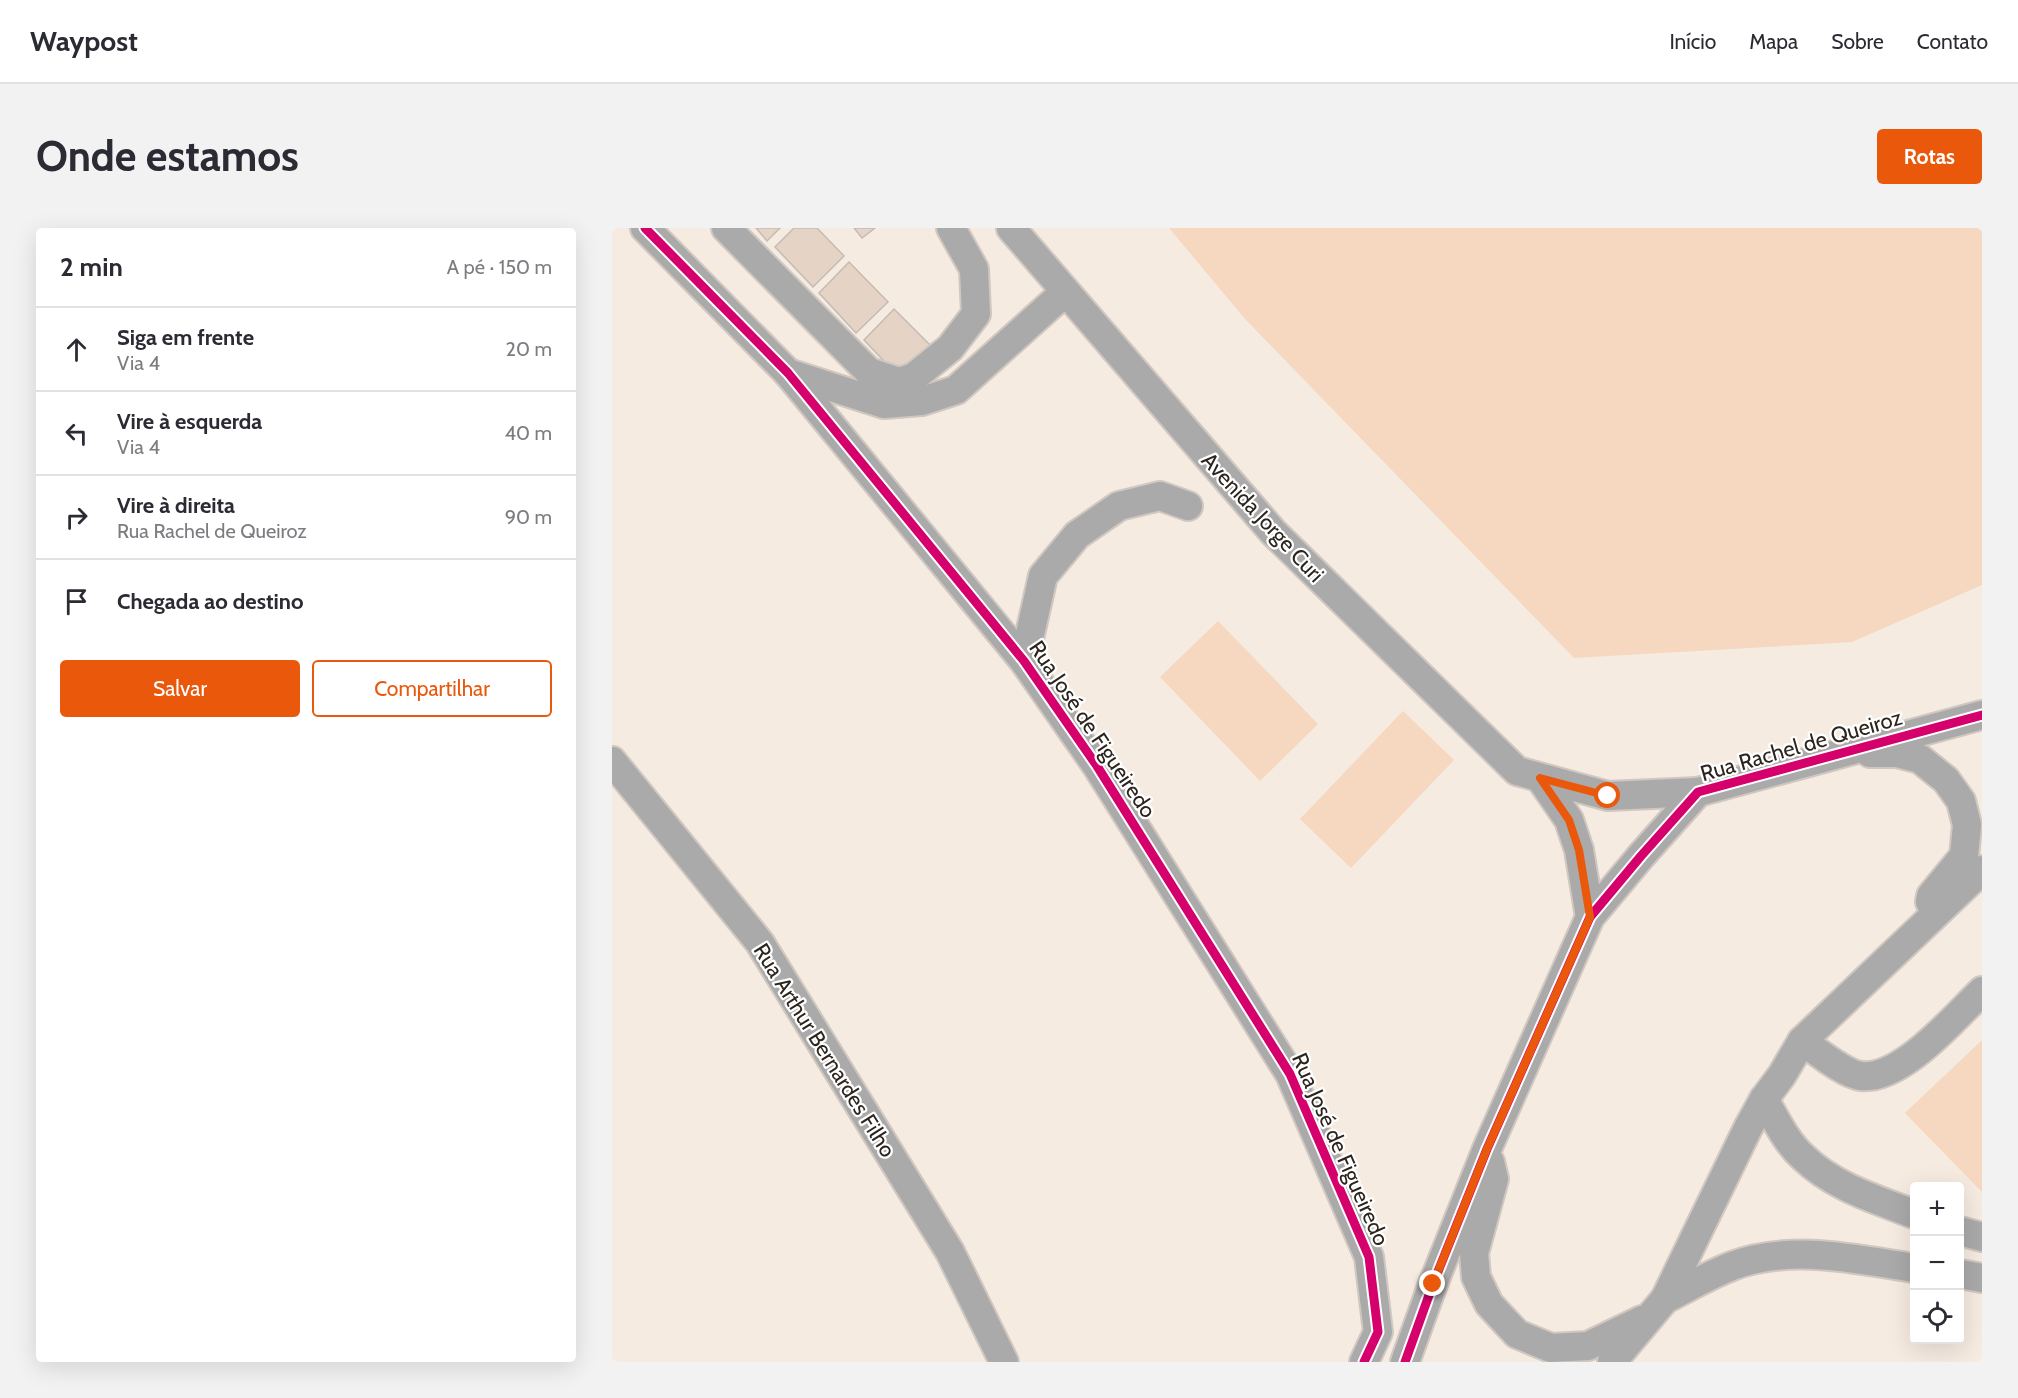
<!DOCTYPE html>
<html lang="pt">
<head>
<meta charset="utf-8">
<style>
	:root { --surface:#fff; --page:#f2f2f3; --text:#2b2b33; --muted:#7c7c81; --line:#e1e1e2; --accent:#ea580c }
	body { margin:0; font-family:Cabin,sans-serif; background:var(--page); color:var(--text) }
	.controls { position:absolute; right:18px; bottom:18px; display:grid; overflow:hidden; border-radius:6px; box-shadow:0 6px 24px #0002 }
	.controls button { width:54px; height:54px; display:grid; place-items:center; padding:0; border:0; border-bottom:2px solid var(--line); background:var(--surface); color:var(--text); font:30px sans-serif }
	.stop { position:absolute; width:18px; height:18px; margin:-14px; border:4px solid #ea580c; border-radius:50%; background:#fff }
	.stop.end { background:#ea580c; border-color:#fff; box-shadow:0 2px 6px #0008 }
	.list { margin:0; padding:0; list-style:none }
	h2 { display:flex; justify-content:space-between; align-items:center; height:78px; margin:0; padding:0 24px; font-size:26px }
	h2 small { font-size:20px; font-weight:400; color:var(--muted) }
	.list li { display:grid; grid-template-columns:39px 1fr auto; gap:18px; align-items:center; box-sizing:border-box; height:84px; padding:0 24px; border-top:2px solid var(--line) }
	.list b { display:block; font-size:22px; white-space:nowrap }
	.list p { margin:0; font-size:20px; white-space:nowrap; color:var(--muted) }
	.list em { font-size:20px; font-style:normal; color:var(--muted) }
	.actions { display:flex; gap:12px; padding:18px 24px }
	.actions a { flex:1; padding:14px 0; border:2px solid var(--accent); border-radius:6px; text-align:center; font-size:21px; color:var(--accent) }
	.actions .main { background:var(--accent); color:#fff }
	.icon { flex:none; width:33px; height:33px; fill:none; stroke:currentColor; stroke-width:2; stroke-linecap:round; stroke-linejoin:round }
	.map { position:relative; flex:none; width:1370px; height:1134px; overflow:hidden; border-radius:6px }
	header { display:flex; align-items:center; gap:36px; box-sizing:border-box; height:84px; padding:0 30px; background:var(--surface); border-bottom:2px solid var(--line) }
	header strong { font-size:28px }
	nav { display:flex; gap:33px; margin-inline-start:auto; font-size:21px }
	.intro { display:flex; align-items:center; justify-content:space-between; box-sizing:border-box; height:144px; padding:0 36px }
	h1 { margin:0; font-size:42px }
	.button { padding:15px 27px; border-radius:6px; background:var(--accent); color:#fff; font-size:21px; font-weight:700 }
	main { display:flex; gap:36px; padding:0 36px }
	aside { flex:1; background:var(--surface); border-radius:6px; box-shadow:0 6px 24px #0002 }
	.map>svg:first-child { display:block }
	.green { fill:#f5d8bf }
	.building { fill:#e5d4c6; stroke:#c4bbb3; stroke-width:1.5 }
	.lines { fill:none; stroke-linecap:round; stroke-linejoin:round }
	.minor-casing { stroke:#d0c7c0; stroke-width:32 }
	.minor { stroke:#aaaaab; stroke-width:28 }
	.cycleway-casing { stroke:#fff; stroke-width:13 }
	.cycleway { stroke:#d6006c; stroke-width:9 }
	.route { stroke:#ea580c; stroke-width:8 }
	.labels { text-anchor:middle; stroke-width:4.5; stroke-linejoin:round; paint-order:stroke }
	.street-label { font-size:22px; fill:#2c251e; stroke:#fff }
</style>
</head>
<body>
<header>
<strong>Waypost</strong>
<nav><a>Início</a><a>Mapa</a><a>Sobre</a><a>Contato</a></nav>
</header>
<div class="intro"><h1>Onde estamos</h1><a class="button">Rotas</a></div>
<main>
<aside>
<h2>2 min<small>A pé · 150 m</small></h2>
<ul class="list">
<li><svg class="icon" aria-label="ahead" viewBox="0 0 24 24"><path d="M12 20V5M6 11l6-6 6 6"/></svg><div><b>Siga em frente</b><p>Via 4</p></div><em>20 m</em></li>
<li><svg class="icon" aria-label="left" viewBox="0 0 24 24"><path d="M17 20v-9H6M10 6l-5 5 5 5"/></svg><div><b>Vire à esquerda</b><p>Via 4</p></div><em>40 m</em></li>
<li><svg class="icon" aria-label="right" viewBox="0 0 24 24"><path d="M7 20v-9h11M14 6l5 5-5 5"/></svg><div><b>Vire à direita</b><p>Rua Rachel de Queiroz</p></div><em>90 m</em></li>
<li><svg class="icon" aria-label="arrive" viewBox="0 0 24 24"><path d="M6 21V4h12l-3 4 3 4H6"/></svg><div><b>Chegada ao destino</b></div></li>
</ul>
<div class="actions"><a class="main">Salvar</a><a>Compartilhar</a></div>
</aside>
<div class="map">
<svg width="1370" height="1134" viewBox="0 0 1370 1134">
	<rect width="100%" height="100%" fill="#f6ebe1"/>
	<!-- green -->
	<g class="green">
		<polygon points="557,0 1370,0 1370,357 1240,414 962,430 633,91"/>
		<polygon points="606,393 706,496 648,553 548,449"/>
		<polygon points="791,483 842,532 739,640 688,591"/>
		<polygon points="1370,812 1370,964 1293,885"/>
	</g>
	<!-- building -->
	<g class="building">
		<polygon points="144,0 168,0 155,13"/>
		<polygon points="182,0 205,0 232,28 201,59 163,19"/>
		<polygon points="242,0 263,0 250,10"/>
		<polygon points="237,34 276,74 244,105 207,65"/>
		<polygon points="282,81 321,120 289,151 252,112"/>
	</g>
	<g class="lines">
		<!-- minor casing -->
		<g class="minor-casing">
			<g id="minor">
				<polyline points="33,0 176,145 412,433 485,538 678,846 757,1029 766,1104 752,1134"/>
				<polyline points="114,0 257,144 287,154 302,149 338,120 364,86 362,41 339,0"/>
				<polyline points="399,0 661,304 905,543 996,568 1086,564"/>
				<polyline points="176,145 272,176 310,173 344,162 453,64"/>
				<polyline points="412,433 431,348 465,307 507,278 548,268 576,278"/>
				<polyline points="1258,525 1285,525 1308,531 1334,552 1349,573 1355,597 1352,628 1319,668 1318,674"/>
				<polyline points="0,533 148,715 338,1024 392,1134"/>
				<polyline points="928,550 957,592 967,622 978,689"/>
				<path d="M1190 813C1205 823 1232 846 1249 848 1289 853 1343 789 1370 763"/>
				<path d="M1152 871C1163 890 1174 914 1191 929 1222 959 1263 971 1302 986"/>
				<polyline points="878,934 882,951 862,1025 864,1049 877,1076 905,1106 939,1120 976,1118 1030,1092"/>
				<polyline points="1348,1003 1370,1009"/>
				<polyline points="1348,1046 1370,1050"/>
				<path d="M1053 1071C1075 1060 1097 1047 1120 1038 1178 1016 1243 1031 1302 1040"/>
				<polyline points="793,1134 821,1056 875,921 978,689 1029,628 1086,564 1370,487"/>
				<polyline points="1000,1134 1053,1071 1136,900 1152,871 1170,847 1190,813 1370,642"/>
			</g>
		</g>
		<!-- minor -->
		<use href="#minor" class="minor"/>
		<!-- cycleway casing -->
		<g class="cycleway-casing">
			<g id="cycleway">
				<polyline points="33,0 176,145 412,433 485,538 678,846 757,1029 766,1104 752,1134"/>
				<polyline points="793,1134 821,1056 875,921 978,689 1029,628 1086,564 1370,487"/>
			</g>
		</g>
		<!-- cycleway -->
		<use href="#cycleway" class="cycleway"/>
	</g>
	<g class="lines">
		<!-- route -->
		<polyline class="route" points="821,1056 875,921 978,689 967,622 957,592 928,550 996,568"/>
	</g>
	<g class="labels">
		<!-- street labels -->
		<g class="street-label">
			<text transform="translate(651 289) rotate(47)" y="8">Avenida Jorge Curi</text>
			<text transform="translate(481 501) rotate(56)" y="8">Rua José de Figueiredo</text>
			<text transform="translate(1189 517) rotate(-16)" y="8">Rua Rachel de Queiroz</text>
			<text transform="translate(213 822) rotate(58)" y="8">Rua Arthur Bernardes Filho</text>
			<text transform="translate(729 921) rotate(66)" y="8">Rua José de Figueiredo</text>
		</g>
	</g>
</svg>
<div class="controls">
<button>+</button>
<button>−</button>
<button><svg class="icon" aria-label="locate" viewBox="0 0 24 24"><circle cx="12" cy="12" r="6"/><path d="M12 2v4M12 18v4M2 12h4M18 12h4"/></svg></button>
</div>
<div class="stop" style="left:996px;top:568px"></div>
<div class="stop end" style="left:821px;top:1056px"></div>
</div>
</main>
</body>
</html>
